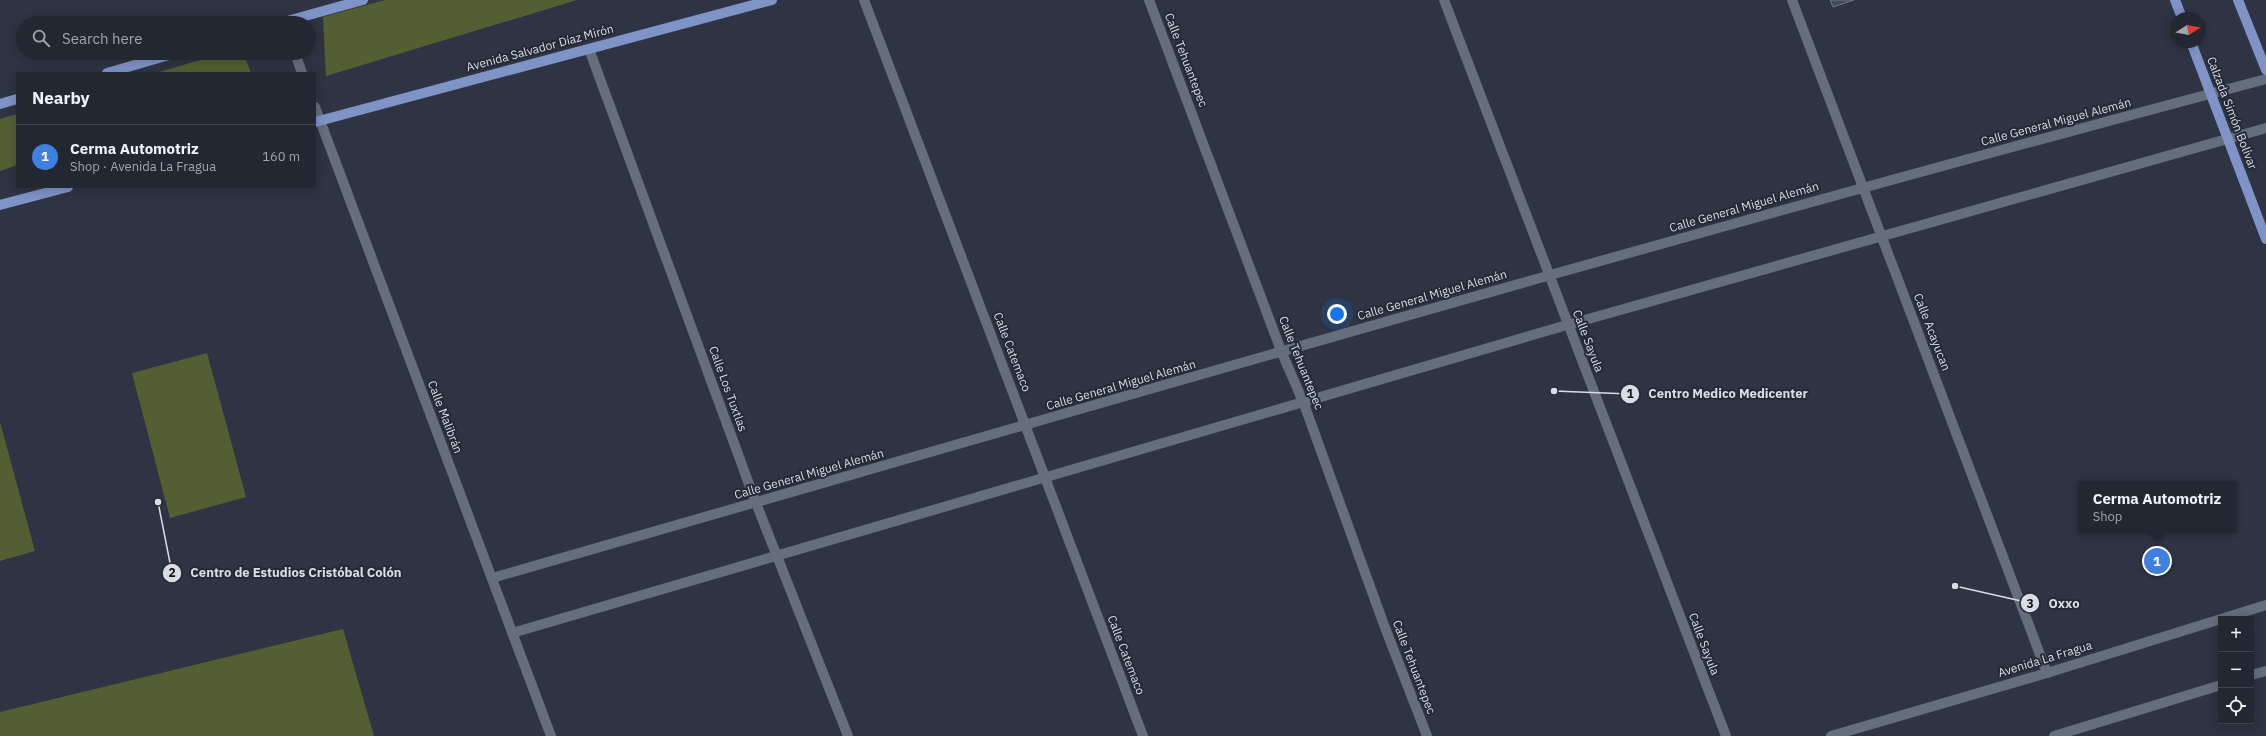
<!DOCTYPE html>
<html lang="en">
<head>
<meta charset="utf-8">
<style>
	:root { --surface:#222732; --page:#2a2f3a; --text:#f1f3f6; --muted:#a2a5ac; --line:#3f444d; --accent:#a6c821 }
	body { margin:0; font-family:"IBM Plex Sans",sans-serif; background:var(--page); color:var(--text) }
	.controls { position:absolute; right:12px; bottom:12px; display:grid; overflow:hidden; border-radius:0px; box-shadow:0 2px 10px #0003 }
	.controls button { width:36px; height:36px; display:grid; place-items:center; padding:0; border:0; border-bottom:1px solid var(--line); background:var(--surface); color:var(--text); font:20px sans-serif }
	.compass { position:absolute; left:2170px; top:12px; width:36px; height:36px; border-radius:50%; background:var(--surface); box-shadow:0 2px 10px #0003; rotate:79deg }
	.you { position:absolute; left:1337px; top:314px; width:14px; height:14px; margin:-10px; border:3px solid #fff; border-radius:50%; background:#1a73e8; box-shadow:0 0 0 6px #1a73e833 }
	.badge { display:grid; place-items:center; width:26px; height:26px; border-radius:50%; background:var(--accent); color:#fff; font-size:13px; font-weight:700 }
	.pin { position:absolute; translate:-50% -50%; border:2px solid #fff; box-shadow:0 1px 4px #0006 }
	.popup { position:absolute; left:2078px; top:481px; width:158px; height:52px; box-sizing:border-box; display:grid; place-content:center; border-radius:0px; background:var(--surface); filter:drop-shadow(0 1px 3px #0005); font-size:13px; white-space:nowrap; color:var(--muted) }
	.popup b { font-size:15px; color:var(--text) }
	.popup::after { content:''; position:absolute; left:50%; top:100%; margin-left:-8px; border:8px solid transparent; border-top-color:var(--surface) }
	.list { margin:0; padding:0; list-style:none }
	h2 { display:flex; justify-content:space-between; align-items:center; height:52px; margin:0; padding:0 16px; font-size:17px }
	h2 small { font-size:13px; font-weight:400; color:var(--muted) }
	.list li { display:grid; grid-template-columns:26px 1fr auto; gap:12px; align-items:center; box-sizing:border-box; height:64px; padding:0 16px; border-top:1px solid var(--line) }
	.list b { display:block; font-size:15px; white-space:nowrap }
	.list p { margin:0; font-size:13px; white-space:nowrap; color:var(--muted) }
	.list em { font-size:13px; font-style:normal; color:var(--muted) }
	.icon { flex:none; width:22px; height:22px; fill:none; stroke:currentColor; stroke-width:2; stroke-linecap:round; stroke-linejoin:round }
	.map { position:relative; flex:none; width:2266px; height:736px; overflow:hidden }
	.search { position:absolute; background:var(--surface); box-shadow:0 2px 10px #0003; left:16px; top:16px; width:300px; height:44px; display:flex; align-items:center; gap:10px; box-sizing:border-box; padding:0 14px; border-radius:22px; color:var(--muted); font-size:15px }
	.panel { position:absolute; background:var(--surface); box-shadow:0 2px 10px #0003; left:16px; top:72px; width:300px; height:116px; border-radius:0px }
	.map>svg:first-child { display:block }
	.green { fill:#535f33 }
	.building { fill:#444b5b; stroke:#6f7687 }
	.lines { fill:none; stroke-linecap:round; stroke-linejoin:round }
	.minor { stroke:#666d7d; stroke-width:10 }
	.major { stroke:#7f93c6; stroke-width:10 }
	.labels { text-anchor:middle; stroke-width:4; stroke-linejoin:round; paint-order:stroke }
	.street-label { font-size:12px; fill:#d9dde6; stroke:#242a38 }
	.leader { fill:none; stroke:#d9dde6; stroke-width:1.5 }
	.callout-dot { fill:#d9dde6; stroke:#242a38; stroke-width:1.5 }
	.mark-label { font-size:12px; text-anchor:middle; font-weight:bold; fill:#111 }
	.callout-label { font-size:13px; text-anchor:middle; font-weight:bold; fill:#d9dde6; stroke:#242a38; stroke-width:4; stroke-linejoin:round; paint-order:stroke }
</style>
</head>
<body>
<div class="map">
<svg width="2266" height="736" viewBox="0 0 2266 736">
	<rect width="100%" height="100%" fill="#2e3443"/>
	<!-- green -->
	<g class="green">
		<polygon points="385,0 577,0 326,76 323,17"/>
		<polygon points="224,53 243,53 251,73 156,73"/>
		<polygon points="17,114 17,165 0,171 0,119"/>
		<polygon points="207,353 246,497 170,518 132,373"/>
		<polygon points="0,422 35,551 0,561"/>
		<polygon points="343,629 374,736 0,736 0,712"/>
	</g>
	<!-- building -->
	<polygon class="building" points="1830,0 1854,0 1833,7"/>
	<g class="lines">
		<!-- minor -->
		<g class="minor">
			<polyline points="864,0 1143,736"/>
			<polyline points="1149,0 1282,353 1304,404 1384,625 1427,736"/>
			<polyline points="1444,0 1726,736"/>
			<polyline points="1792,0 2047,673"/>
			<polyline points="589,49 756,503 848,736"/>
			<polyline points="295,53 302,73"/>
			<polyline points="315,107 551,736"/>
			<path d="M492 578C1082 409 1672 236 2266 79"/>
			<polyline points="512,633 1567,325 2266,128"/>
			<polyline points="2251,675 2266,671"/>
			<polyline points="1831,736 2047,673 2266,605"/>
			<polyline points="2054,736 2221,685"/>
		</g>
		<!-- major -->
		<g class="major">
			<polyline points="2175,0 2182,18"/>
			<polyline points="2238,0 2266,70"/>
			<polyline points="280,23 363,0"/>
			<polyline points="2191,42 2266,239"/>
			<polyline points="107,73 176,53"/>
			<polyline points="0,104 17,99"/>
			<polyline points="315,122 772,0"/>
			<polyline points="0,205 68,187"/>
		</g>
	</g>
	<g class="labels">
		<!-- street labels -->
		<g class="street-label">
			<text transform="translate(540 48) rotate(-15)" y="4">Avenida Salvador Díaz Mirón</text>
			<text transform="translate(1186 60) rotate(69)" y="4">Calle Tehuantepec</text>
			<text transform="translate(2232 113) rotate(69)" y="4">Calzada Simón Bolívar</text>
			<text transform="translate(2056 122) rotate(-15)" y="4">Calle General Miguel Alemán</text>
			<text transform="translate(1744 207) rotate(-16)" y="4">Calle General Miguel Alemán</text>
			<text transform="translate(1432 295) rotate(-16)" y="4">Calle General Miguel Alemán</text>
			<text transform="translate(1932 332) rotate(69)" y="4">Calle Acayucan</text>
			<text transform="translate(1588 341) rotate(69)" y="4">Calle Sayula</text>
			<text transform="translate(1012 352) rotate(69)" y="4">Calle Catemaco</text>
			<text transform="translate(1301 363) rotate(68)" y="4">Calle Tehuantepec</text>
			<text transform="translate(1121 385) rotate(-16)" y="4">Calle General Miguel Alemán</text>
			<text transform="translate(728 389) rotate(70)" y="4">Calle Los Tuxtlas</text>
			<text transform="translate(445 417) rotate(69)" y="4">Calle Malibrán</text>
			<text transform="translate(809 474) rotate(-16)" y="4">Calle General Miguel Alemán</text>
			<text transform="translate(1704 644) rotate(69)" y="4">Calle Sayula</text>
			<text transform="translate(1126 655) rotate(69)" y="4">Calle Catemaco</text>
			<text transform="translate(2045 659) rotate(-17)" y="4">Avenida La Fragua</text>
			<text transform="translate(1414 667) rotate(69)" y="4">Calle Tehuantepec</text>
		</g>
	</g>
	<!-- callouts -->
	<path class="leader" d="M1554 391L1630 394M158 502L172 573M1955 586L2030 603"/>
	<g class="callout-dot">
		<circle cx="1554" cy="391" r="4"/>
		<circle cx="158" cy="502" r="4"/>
		<circle cx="1955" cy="586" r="4"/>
		<circle cx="1630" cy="394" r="10"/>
		<circle cx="172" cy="573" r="10"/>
		<circle cx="2030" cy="603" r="10"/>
	</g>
	<g class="mark-label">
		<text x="1630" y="398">1</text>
		<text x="172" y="577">2</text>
		<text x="2030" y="608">3</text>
	</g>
	<g class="callout-label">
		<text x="1728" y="398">Centro Medico Medicenter</text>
		<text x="296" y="577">Centro de Estudios Cristóbal Colón</text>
		<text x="2064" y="608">Oxxo</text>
	</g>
</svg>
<div class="controls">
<button>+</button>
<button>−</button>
<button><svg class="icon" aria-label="locate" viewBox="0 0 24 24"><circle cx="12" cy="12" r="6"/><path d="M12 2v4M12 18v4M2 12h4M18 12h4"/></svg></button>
</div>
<svg class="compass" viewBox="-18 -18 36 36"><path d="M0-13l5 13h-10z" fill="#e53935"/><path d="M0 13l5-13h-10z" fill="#a2a5ac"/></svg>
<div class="you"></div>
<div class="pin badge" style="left:2157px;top:561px;background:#3f7fe0">1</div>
<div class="popup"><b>Cerma Automotriz</b>Shop</div>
<div class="search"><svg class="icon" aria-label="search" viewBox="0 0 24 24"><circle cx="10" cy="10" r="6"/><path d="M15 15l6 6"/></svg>Search here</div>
<section class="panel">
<h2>Nearby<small></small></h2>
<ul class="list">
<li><span class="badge" style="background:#3f7fe0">1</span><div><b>Cerma Automotriz</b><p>Shop · Avenida La Fragua</p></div><em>160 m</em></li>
</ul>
</section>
</div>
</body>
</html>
